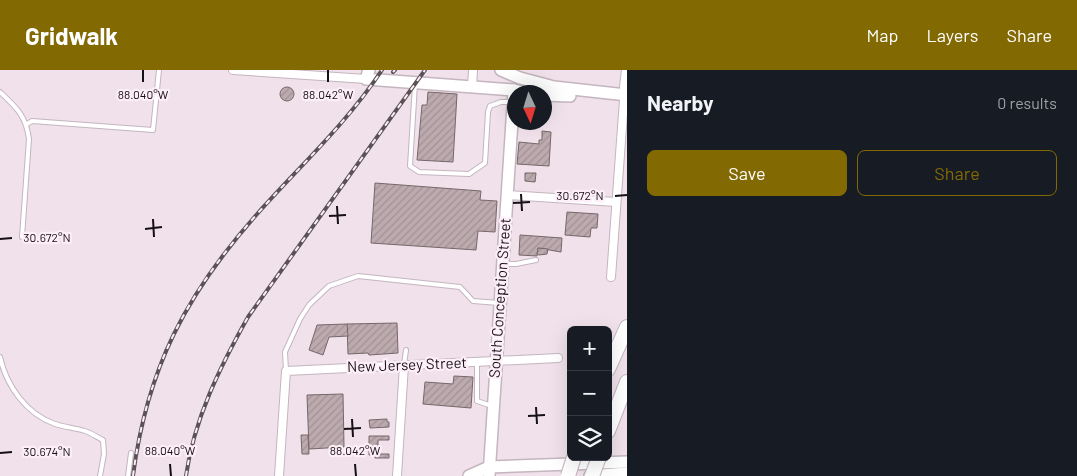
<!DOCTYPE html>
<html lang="en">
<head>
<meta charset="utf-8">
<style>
	:root { --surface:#171b24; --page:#20242c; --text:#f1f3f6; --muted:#9ea1a6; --line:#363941; --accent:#836902 }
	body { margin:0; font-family:Barlow,sans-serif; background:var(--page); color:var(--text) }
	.controls { position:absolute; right:15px; bottom:15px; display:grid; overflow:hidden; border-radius:8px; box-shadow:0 5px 20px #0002 }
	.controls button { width:45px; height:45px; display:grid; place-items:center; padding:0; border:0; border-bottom:1px solid var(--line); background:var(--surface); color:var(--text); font:25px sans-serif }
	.compass { position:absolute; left:507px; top:15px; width:45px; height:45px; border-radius:50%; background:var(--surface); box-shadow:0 5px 20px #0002; rotate:176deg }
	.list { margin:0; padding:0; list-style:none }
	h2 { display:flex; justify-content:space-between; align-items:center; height:65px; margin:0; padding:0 20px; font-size:21px }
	h2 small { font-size:16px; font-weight:400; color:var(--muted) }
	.actions { display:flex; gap:10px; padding:15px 20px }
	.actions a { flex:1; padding:11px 0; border:1px solid var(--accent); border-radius:8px; text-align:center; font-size:18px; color:var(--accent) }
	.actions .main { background:var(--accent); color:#fff }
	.icon { flex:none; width:28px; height:28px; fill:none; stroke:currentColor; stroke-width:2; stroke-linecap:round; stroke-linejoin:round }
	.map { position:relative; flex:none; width:627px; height:406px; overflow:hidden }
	header { display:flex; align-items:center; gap:30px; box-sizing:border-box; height:70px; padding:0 25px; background:var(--accent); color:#fff }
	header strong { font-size:24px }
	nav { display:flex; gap:28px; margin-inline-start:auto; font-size:18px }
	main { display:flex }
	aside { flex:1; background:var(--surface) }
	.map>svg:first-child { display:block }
	.building { fill:url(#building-hatch); stroke:#76676a }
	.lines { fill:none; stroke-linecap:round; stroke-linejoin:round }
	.lane-casing { stroke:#c4b5bf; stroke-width:6 }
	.street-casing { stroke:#c4b5bf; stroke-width:10 }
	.secondary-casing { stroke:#c4b5bf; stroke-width:14 }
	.highway-casing { stroke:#c4b5bf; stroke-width:16 }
	.lane { stroke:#fff; stroke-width:4 }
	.street { stroke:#fff; stroke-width:8 }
	.secondary { stroke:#fff; stroke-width:11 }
	.highway { stroke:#fff; stroke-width:14 }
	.rail-casing { stroke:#5b5257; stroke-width:4 }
	.rail { stroke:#fdeef7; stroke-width:2; stroke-dasharray:5.5; stroke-linecap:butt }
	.highway-bridge-casing { stroke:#c4b5bf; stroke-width:16; stroke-linecap:butt }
	.highway-bridge { stroke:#fff; stroke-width:14 }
	.ticks { fill:none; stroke:#161014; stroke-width:2 }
	.labels { text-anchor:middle; stroke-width:4.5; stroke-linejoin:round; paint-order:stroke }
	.street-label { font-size:15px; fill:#161014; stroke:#fdeef7 }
	.ticks-label { font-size:12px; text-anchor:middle; fill:#161014; stroke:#fdeef7; stroke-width:4.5; stroke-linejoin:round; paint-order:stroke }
</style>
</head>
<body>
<header>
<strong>Gridwalk</strong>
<nav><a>Map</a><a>Layers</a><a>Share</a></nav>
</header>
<main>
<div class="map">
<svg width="627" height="406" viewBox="0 0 627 406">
	<defs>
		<pattern id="building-hatch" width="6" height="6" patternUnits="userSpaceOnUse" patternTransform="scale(1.25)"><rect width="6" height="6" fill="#bcaaae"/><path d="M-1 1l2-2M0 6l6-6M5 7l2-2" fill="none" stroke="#a19195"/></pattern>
	</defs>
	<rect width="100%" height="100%" fill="#f0e1ea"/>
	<!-- building -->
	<g class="building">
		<circle cx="287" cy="24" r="7"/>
		<polygon points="428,22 457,24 453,92 417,90 422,35 427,35"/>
		<polygon points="542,61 551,62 549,96 517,94 519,72 539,74 539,70 542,70"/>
		<polygon points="525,103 536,103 535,112 525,111"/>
		<polygon points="375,113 481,121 480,130 497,131 495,162 478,161 476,180 371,173"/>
		<polygon points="567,142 598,144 597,158 591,158 590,167 565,165"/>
		<polygon points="520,165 562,168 561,182 538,178 537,186 519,185"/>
		<polygon points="538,178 548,179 547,184 539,185 537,184"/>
		<polygon points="397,253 398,283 369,285 368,283 348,284 347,254"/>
		<polygon points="347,254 348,266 329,267 323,285 309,280 317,255"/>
		<polygon points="454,306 473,307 471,338 423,334 425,312 453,314"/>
		<polygon points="343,324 344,377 309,379 307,325"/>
		<polygon points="387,349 387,352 389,352 389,357 370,358 369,350"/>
		<polygon points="301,365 308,365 309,384 302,384"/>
		<polygon points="369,366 389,366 389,370 378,370 378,384 389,384 389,388 375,388 375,385 369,385"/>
	</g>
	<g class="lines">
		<!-- lane casing -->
		<g class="lane-casing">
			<g id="lane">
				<polyline points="415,14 410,96 419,102 469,104 485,93 488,42 490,36 501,32 511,32"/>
				<path d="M0 22C17 38 26 46 29 69L22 167"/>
				<polyline points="27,54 32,51 153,60 159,0"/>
				<polyline points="504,194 516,194 536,190"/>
				<path d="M0 287C6 315 26 344 55 354 64 357 75 358 85 361 91 363 97 367 103 370L104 384 100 406"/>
				<polyline points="477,292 477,331 492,336"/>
				<polyline points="404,295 406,280"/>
				<polyline points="286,301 285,282 300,249 309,235 329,216 358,206 460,217 473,231 499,233"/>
				<polyline points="128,406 131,383"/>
			</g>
		</g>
		<!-- street casing -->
		<g class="street-casing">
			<g id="street">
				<polyline points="233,0 366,9"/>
				<polyline points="472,17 473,0"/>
				<polyline points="624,17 626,0"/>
				<polyline points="507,125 616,132"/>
				<polyline points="611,207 624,30"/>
				<polyline points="279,406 286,301 558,288"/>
				<polyline points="397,406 404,295"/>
			</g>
		</g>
		<!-- secondary casing -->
		<g class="secondary-casing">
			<g id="secondary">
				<polyline points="369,0 366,9 514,20 522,22"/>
				<polyline points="501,0 520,8 554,17 627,25"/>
				<polyline points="544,25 570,26"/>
				<polyline points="469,406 489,397 627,392"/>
				<polyline points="489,406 514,20"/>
				<polyline points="590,406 627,403"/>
			</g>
		</g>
		<!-- highway casing -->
		<g class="highway-casing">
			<g id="highway">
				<polyline points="608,299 627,257"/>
				<polyline points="608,361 627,312"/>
			</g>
		</g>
		<!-- lane -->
		<use href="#lane" class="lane"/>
		<!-- street -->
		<use href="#street" class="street"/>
		<!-- secondary -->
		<use href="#secondary" class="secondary"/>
		<!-- highway -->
		<use href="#highway" class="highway"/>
		<!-- rail casing -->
		<g class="rail-casing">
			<g id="rail">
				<polyline points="393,2 395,0"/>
				<path d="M133 406C147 298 186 224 258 143 300 96 347 53 382 0"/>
				<path d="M186 406C194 349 220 297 248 247L425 0"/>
			</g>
		</g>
		<!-- rail -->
		<use href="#rail" class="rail"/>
		<!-- highway-bridge casing -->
		<g class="highway-bridge-casing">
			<g id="highway-bridge">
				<polyline points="568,406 574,387"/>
				<polyline points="592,406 599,387"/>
			</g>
		</g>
		<!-- highway-bridge -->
		<use href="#highway-bridge" class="highway-bridge"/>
	</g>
	<!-- ticks -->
	<path class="ticks" d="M143 0V12M328 0V12M521 124 522 141M615 126 627 125M513 133 530 132M337 136 338 154M329 146 346 145M153 149 154 167M145 159 162 157M0 169 12 168M536 337 537 354M528 346 545 345M352 349 353 367M344 359 361 358M0 383 12 382M170 394 171 406M355 394 356 406"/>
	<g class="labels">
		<!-- street labels -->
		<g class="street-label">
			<text transform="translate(500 228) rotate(-86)" y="5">South Conception Street</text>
			<text transform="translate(407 295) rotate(-2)" y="5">New Jersey Street</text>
		</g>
	</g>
	<g class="ticks-label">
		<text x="143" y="29">88.040°W</text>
		<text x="328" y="29">88.042°W</text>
		<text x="580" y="130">30.672°N</text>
		<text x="47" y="172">30.672°N</text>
		<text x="170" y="385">88.040°W</text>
		<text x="355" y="385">88.042°W</text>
		<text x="47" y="386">30.674°N</text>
	</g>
</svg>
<div class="controls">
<button>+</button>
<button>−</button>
<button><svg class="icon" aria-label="layers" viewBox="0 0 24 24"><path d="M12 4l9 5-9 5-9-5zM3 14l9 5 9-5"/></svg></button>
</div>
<svg class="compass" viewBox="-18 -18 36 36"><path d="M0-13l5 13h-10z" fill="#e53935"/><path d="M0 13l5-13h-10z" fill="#9ea1a6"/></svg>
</div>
<aside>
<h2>Nearby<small>0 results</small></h2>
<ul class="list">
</ul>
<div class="actions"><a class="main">Save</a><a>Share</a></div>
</aside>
</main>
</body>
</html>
